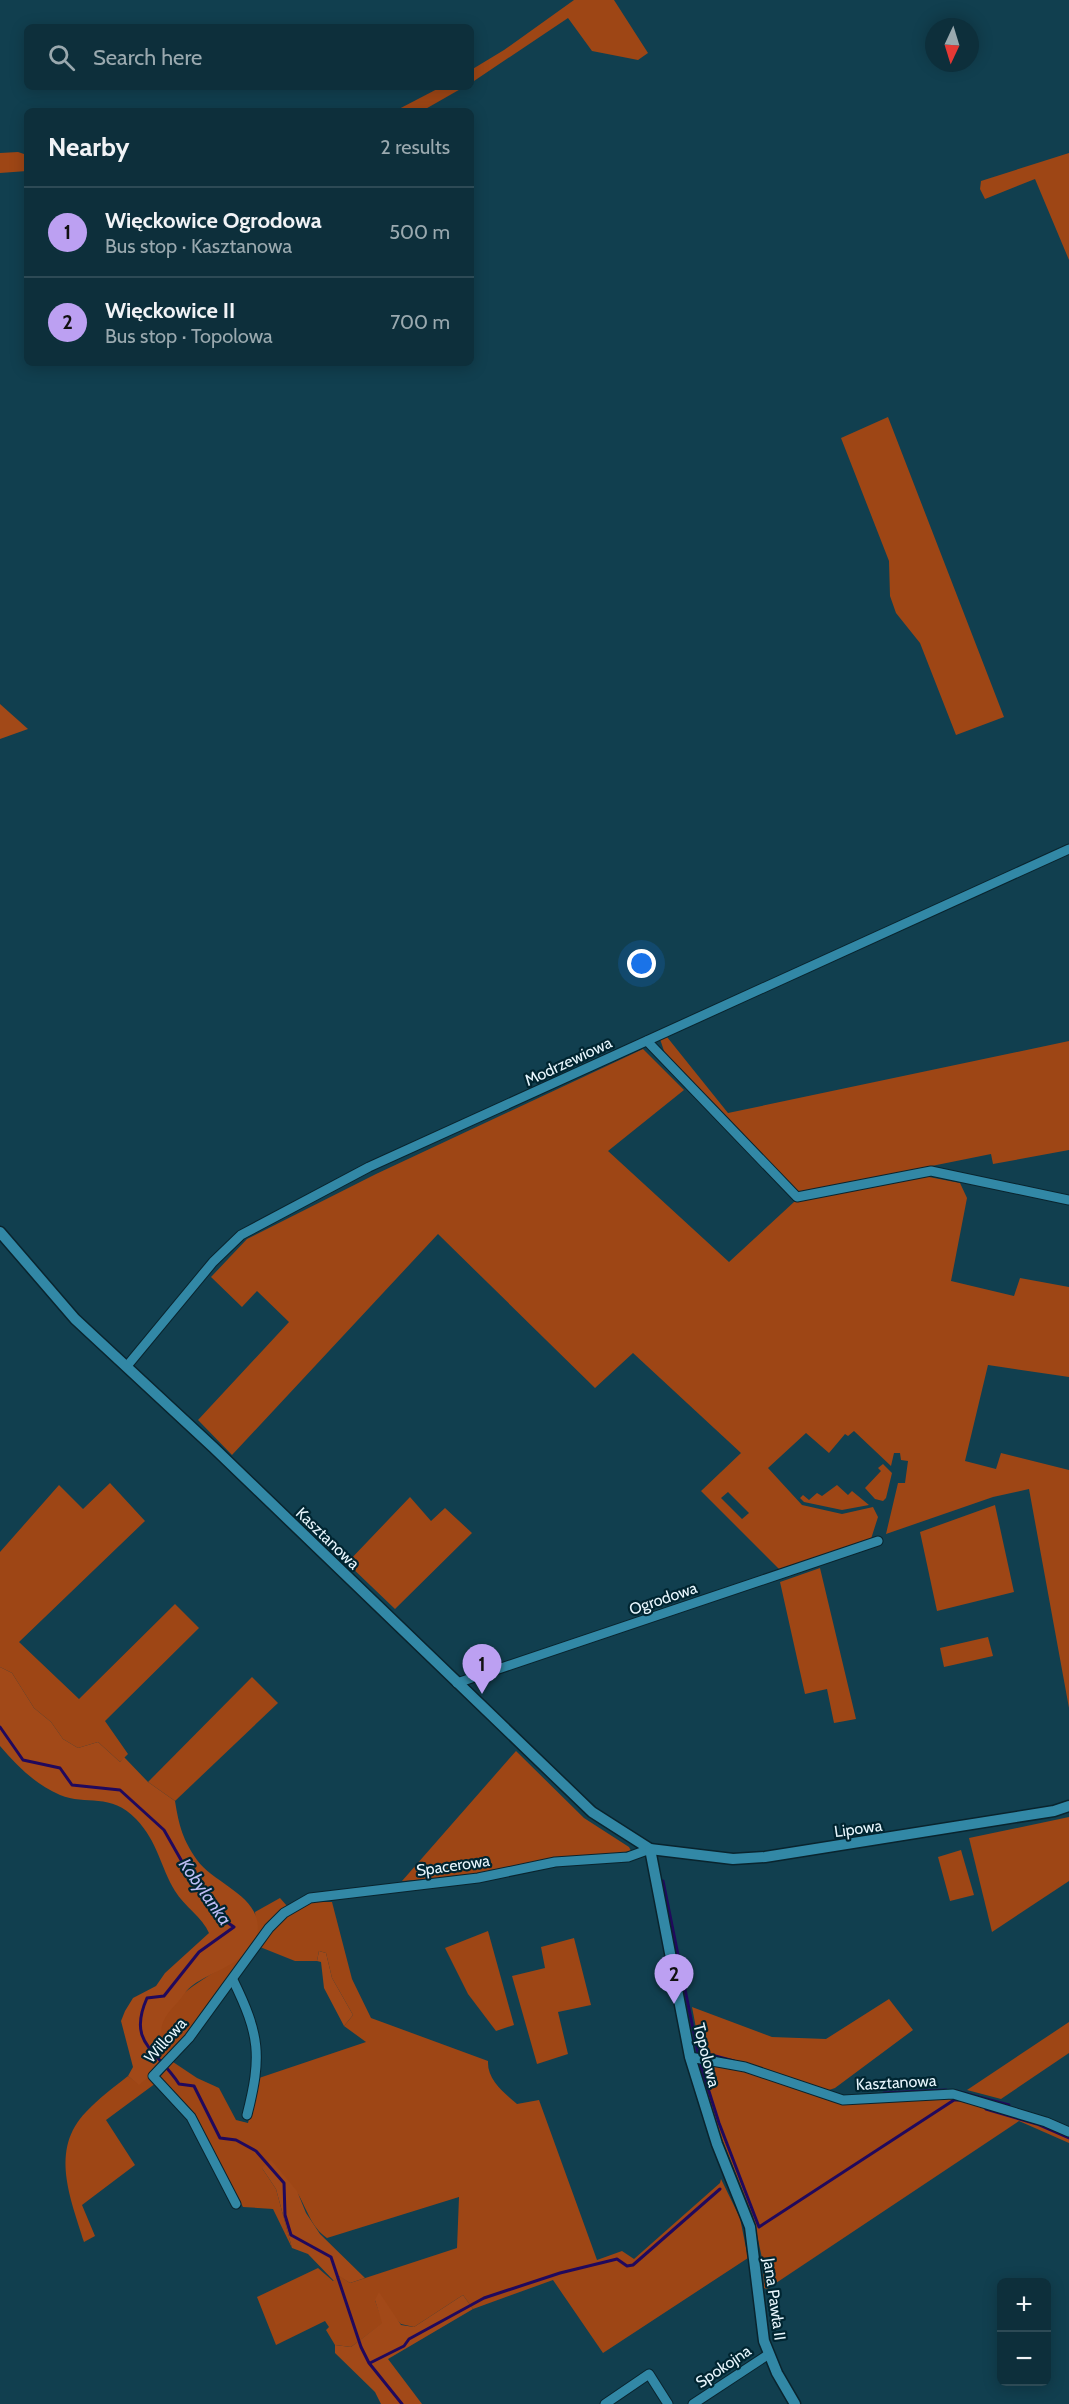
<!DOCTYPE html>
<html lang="en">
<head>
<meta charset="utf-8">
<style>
	:root { --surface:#0d2f3b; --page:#163742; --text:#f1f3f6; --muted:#9aa9af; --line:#2d4a55; --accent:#bca0f2 }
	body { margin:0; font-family:Cabin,sans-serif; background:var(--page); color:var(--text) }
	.controls { position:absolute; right:18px; bottom:18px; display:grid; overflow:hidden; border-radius:9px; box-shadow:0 3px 15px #0003 }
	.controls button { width:54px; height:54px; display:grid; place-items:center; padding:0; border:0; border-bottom:2px solid var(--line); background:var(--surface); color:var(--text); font:30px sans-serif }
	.compass { position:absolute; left:925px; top:18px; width:54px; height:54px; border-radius:50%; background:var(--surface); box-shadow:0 3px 15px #0003; rotate:184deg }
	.you { position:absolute; left:642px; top:964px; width:21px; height:21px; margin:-15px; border:4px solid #fff; border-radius:50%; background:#1a73e8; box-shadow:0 0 0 9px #1a73e833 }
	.badge { display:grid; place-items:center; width:39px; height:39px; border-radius:50%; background:var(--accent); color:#111; font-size:20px; font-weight:700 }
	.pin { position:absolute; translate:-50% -50px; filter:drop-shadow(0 2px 3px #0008) }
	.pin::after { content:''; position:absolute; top:32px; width:21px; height:18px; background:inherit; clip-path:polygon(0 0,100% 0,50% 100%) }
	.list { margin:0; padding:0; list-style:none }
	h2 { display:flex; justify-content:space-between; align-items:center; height:78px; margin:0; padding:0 24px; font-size:26px }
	h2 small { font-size:20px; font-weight:400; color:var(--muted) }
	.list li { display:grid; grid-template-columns:39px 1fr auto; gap:18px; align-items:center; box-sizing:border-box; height:90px; padding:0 24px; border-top:2px solid var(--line) }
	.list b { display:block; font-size:22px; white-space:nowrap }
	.list p { margin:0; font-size:20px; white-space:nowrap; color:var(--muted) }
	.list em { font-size:20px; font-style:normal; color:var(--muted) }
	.icon { flex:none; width:33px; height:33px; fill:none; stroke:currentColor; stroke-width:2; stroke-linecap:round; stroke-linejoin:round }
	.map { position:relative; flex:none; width:1069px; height:2404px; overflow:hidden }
	.search { position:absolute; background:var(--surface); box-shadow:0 3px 15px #0003; left:24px; top:24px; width:450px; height:66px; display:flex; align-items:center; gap:15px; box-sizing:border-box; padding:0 21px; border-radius:9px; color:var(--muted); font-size:22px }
	.panel { position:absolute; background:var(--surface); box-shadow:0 3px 15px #0003; left:24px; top:108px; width:450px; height:258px; border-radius:9px }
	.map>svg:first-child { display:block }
	.green { fill:#9e4615; fill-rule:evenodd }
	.forest { fill:#a24918 }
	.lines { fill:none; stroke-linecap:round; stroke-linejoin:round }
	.stream { stroke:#21095d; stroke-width:3 }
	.minor-casing { stroke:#09242e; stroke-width:11 }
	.tertiary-casing { stroke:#09242e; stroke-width:13 }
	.minor { stroke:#3288a6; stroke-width:9 }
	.tertiary { stroke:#3288a6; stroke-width:10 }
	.labels { text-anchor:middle; stroke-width:4.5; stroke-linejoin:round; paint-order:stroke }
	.street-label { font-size:16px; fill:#e7f6fd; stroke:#002531 }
	.water-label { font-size:18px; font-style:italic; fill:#bdbdf5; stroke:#002531 }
</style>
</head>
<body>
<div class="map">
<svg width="1069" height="2404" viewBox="0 0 1069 2404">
	<rect width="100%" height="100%" fill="#113f4f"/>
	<!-- green -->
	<g class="green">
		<polygon points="574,0 614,0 648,53 638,60 592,51 568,18 471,83 471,70 504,50"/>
		<polygon points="441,87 464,87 422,111 395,111"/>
		<polygon points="18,152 27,155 27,171 0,173 0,153"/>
		<polygon points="1069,153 1069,260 1035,179 985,199 980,189 981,181"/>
		<polygon points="888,417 1004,717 956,735 920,643 896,613 890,596 889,561 841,438"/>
		<polygon points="667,1037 728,1113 1069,1041 1069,1150 993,1164 991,1154 798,1193 665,1054 660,1039"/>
		<path d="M643 1049 684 1090 608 1151 729 1262 794 1202 924 1176 960 1183 967 1198 951 1281 1014 1296 1020 1278 1069 1287V1377L988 1365 965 1461 996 1469 1001 1453 1069 1470V1708L1029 1489 993 1497 886 1534 898 1483H905L908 1461 901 1460 900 1453H894L891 1466 854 1431 848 1436 845 1434 829 1453 806 1433 768 1468 802 1505 842 1514 873 1507 878 1517 871 1539 780 1570 701 1491 741 1453 633 1353 595 1388 438 1234 232 1455 198 1420 289 1322 257 1291 242 1307 211 1277 247 1239 376 1174ZM728 1492 749 1513 742 1519 721 1498Z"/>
		<polygon points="883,1464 892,1473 886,1498 883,1501 875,1499 865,1488 881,1471 878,1468"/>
		<polygon points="110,1483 145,1521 19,1642 79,1699 175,1604 199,1628 105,1721 128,1754 120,1762 98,1742 78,1748 63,1739 51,1722 34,1708 12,1673 0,1667 0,1552 59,1485 83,1509"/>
		<polygon points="837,1485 848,1495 852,1491 869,1505 842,1510 804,1502 800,1498 803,1495 809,1500 817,1493 822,1496"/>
		<polygon points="410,1497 431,1521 445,1508 472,1533 395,1609 347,1563"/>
		<polygon points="995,1505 1014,1592 937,1611 920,1532"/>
		<polygon points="820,1568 856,1719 834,1723 827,1689 805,1694 780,1582"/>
		<polygon points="988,1637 993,1656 944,1667 940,1648"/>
		<polygon points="252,1677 278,1703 175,1801 148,1782"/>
		<polygon points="516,1751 584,1818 629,1847 631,1851 476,1875 402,1881"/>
		<polygon points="1069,1817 1069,1881 992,1932 969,1838"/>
		<polygon points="961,1850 974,1895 950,1901 938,1857"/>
		<polygon points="280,1898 287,1906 257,1936 255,1912"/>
		<path d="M312 1902H332L352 1979 371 2018 488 2061C487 2080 504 2093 517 2104L539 2100 597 2260 622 2251 634 2259 720 2183 721 2179 740 2218 748 2258 603 2353 553 2280 473 2309 463 2295 414 2327 401 2324 375 2300 383 2323 351 2347 335 2345 326 2330 329 2327 325 2321 276 2345 257 2297 318 2268 333 2281 340 2276 350 2283 457 2248 459 2197 327 2238C311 2227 307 2209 298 2194 291 2183 272 2175 262 2168L276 2189 292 2248 273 2209 243 2207 192 2111 160 2077 173 2062 197 2078 219 2088 236 2120 248 2123 259 2078 366 2042 344 2026 353 2015 332 1978 326 1953 319 1951 317 1961H295L260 1947 282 1919Z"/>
		<polygon points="488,1931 514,2025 496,2031 468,1994 445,1948"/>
		<polygon points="574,1938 591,2005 558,2012 568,2054 537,2064 512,1976 545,1968 541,1947"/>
		<path d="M245 1955 170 2059C165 2047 156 2031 163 2018 175 1992 221 1968 245 1955Z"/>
		<polygon points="889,1999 913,2030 835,2088 826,2091 771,2071 729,2059 701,2054 692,2007 772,2037 826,2039"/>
		<polygon points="1069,2022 1069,2053 1001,2099 967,2090"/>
		<polygon points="700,2063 745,2070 821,2098 845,2103 953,2097 1031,2120 1069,2135 1069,2143 1019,2121 767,2289 764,2288 763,2263 753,2216 716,2124"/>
		<path d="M128 2076 139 2084 149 2076 156 2083 106 2120 135 2165 82 2205 95 2236 84 2242C71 2199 49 2150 86 2112 98 2099 114 2087 128 2076Z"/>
	</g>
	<!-- forest -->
	<g class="forest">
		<polygon points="0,704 28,729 0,739"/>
		<path d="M0 1667 12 1673 34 1708 51 1722 63 1739 78 1748 98 1742 120 1762 124 1757 148 1782 175 1801C179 1826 183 1840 197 1860 215 1885 265 1897 257 1935 252 1961 212 1971 193 1985 187 1989 183 1996 178 2002 157 2024 158 2031 170 2059L139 2085 128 2076 133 2067 121 2021 125 2011 133 1998 156 1986 165 1973 209 1933C203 1918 184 1906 175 1891 160 1866 158 1842 136 1819 111 1792 86 1806 60 1795 35 1784 18 1767 0 1746Z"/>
		<polygon points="319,1951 326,1953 332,1978 353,2015 344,2026 324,1988 321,1962 317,1961"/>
		<polygon points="271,2160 297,2191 306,2213 320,2234 365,2278 350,2283 339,2276 334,2281 308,2254 292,2248 276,2189 262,2168"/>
		<polygon points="379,2292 401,2325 414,2327 463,2295 473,2309 388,2359 422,2404 381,2404 375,2392 335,2353 335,2345 351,2347 382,2323 375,2300"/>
	</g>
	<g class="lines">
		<!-- stream -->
		<g class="stream">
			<path d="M0 1727 23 1760 60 1768 72 1785 120 1790 164 1830 193 1881 218 1916 234 1927 199 1952 164 1996 147 1998C127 2043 156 2049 179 2084L194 2086 220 2138 236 2140 256 2151 284 2183 285 2215 291 2235 331 2257 361 2347 369 2363 402 2404"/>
			<polyline points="663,1881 700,2063 719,2123 759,2227 954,2100 960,2100"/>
			<polyline points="700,2052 734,2061"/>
			<polyline points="956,2091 1009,2105"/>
			<polyline points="884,2093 946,2090"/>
			<polyline points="986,2109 1037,2124 1069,2138"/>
			<polyline points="370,2363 404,2346 409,2339 484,2298 560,2273 617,2259 627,2266 633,2265 720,2189"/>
		</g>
		<!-- minor casing -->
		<g class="minor-casing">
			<g id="minor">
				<polyline points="647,1041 797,1197 931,1171 1069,1200"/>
				<polyline points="127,1366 213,1262 241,1235 369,1167 1069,849"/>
				<polyline points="457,1683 878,1541"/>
				<path d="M233 1980C260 2035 262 2056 247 2115"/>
				<polyline points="690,2057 745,2067 843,2100 953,2094 1046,2122 1069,2132"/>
				<polyline points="236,2204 191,2117 153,2076 189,2038 269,1928 284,1913 310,1898 478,1878 555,1862 628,1857 650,1849"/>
				<polyline points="605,2404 649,2374 668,2404"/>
				<polyline points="693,2404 769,2354"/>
			</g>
		</g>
		<!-- tertiary casing -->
		<g class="tertiary-casing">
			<g id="tertiary">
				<polyline points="0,1232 75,1319 214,1448 592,1812 650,1849 733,1859 765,1857 1054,1811 1069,1806"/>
				<polyline points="650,1849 690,2057 717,2144 750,2227 764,2341 777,2373 795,2404"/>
			</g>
		</g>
		<!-- minor -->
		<use href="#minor" class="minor"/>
		<!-- tertiary -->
		<use href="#tertiary" class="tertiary"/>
	</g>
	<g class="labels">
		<!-- street labels -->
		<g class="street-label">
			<text transform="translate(568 1061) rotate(-25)" y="6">Modrzewiowa</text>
			<text transform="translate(328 1538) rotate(44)" y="6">Kasztanowa</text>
			<text transform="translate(663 1598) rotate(-19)" y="6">Ogrodowa</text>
			<text transform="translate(858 1828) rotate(-8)" y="6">Lipowa</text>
			<text transform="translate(453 1865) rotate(-8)" y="6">Spacerowa</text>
			<text transform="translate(165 2040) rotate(-48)" y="6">Willowa</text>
			<text transform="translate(707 2055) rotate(76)" y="6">Topolowa</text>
			<text transform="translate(896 2082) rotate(-3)" y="6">Kasztanowa</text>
			<text transform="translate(775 2299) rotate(82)" y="6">Jana Pawła II</text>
			<text transform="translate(723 2366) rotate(-34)" y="6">Spokojna</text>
		</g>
		<!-- water labels -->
		<g class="water-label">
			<text transform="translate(205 1892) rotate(55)" y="6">Kobylanka</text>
		</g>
	</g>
</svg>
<div class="controls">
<button>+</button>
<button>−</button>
</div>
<svg class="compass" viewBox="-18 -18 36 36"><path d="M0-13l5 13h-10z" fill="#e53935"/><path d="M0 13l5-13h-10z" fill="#9aa9af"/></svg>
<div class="you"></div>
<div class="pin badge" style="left:482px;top:1694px">1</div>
<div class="pin badge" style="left:674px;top:2004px">2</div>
<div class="search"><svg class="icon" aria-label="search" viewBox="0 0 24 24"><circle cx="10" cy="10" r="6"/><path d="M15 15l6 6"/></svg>Search here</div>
<section class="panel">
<h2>Nearby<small>2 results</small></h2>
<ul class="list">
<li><span class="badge">1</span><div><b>Więckowice Ogrodowa</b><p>Bus stop · Kasztanowa</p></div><em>500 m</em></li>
<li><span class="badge">2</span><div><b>Więckowice II</b><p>Bus stop · Topolowa</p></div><em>700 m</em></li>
</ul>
</section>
</div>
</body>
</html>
